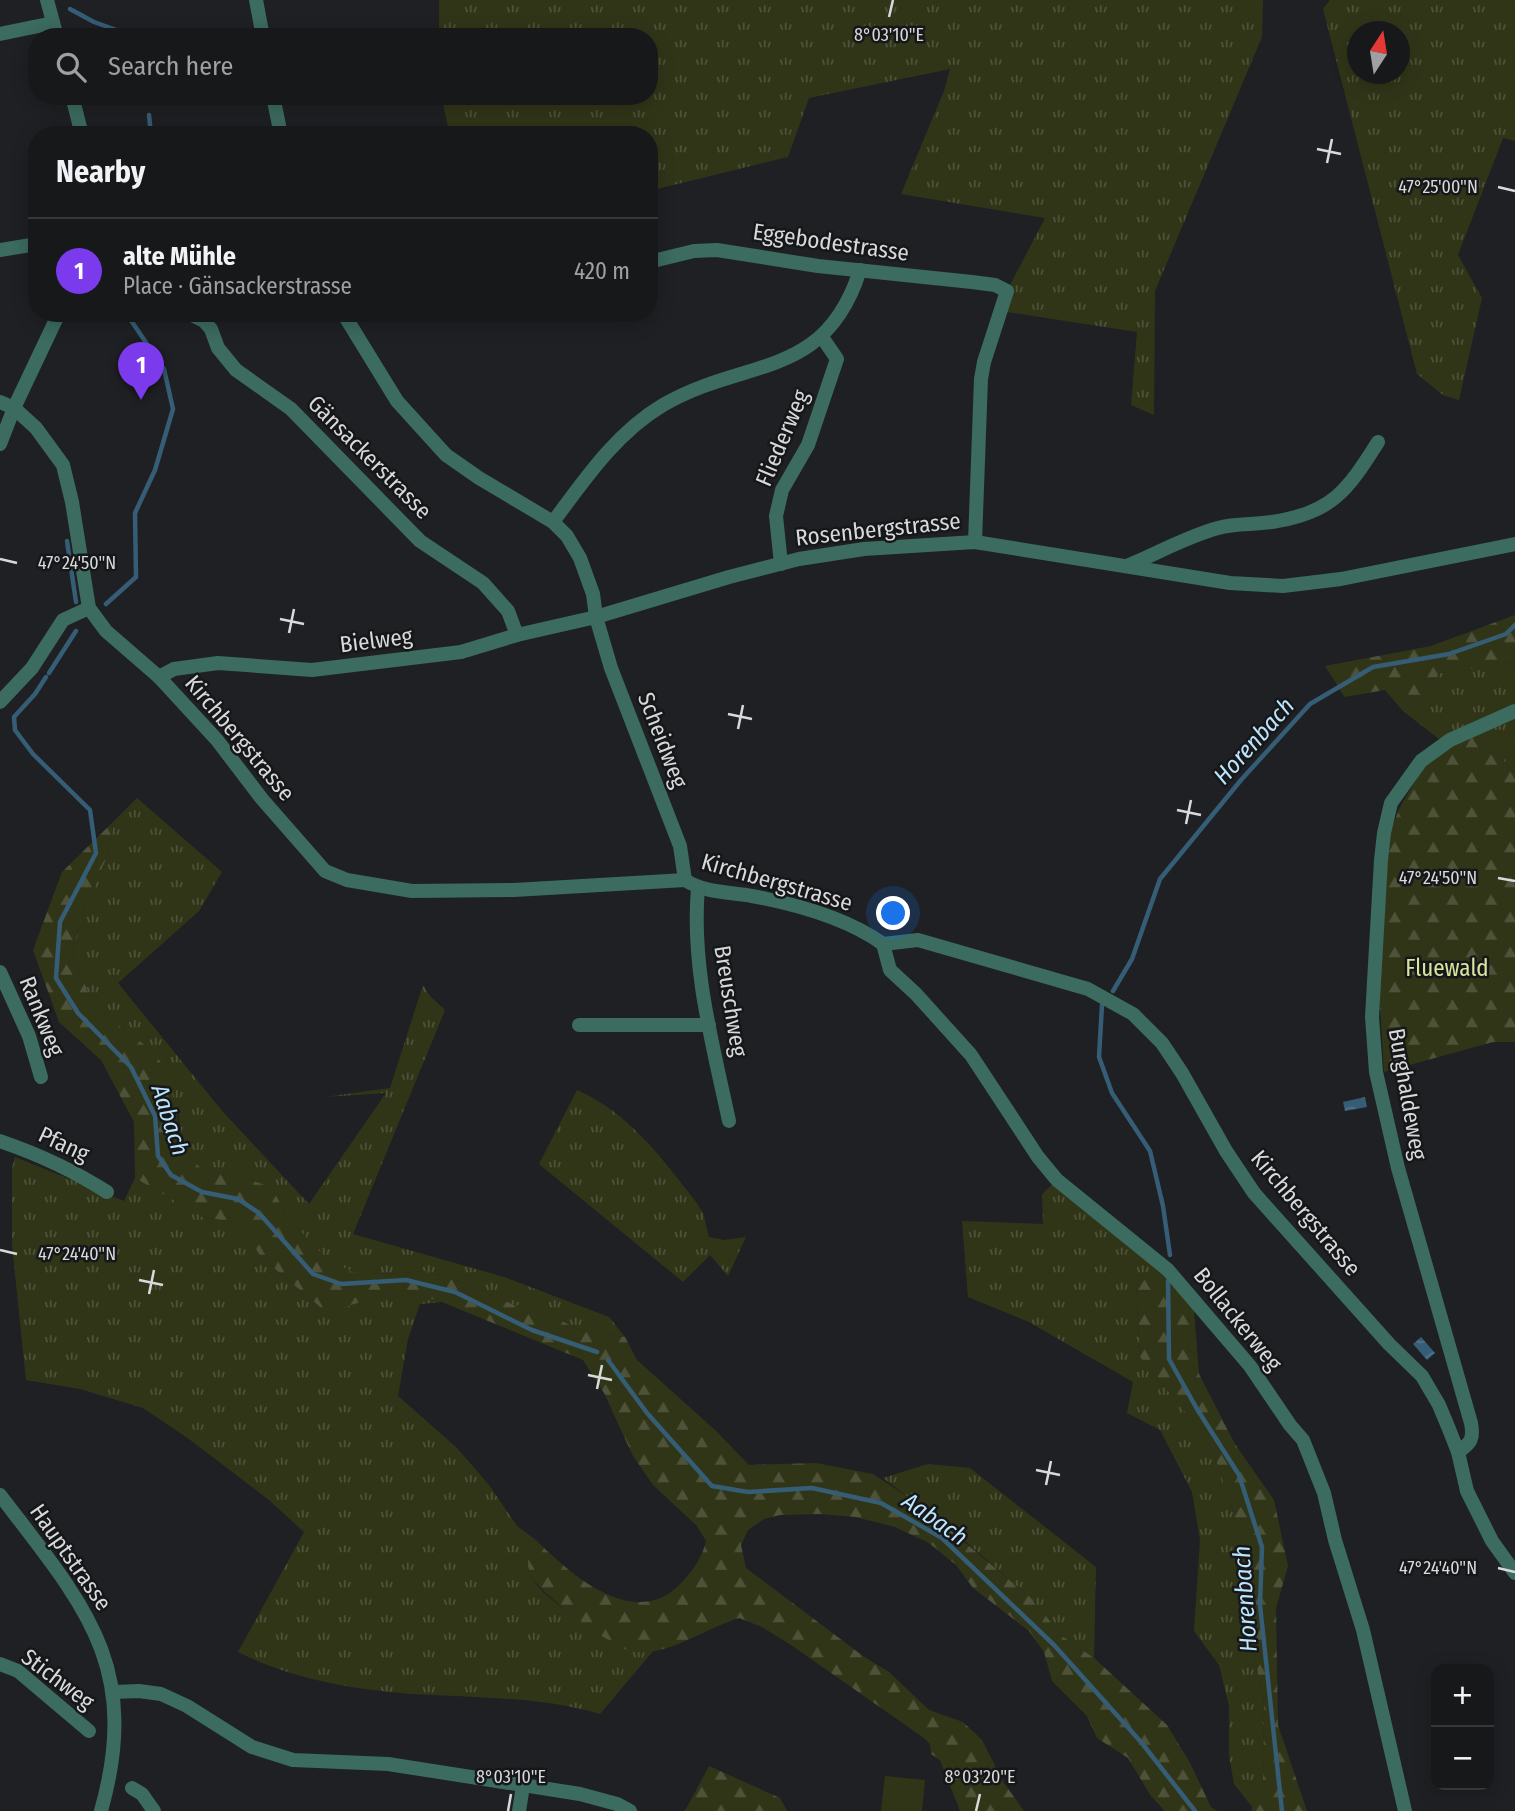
<!DOCTYPE html>
<html lang="en">
<head>
<meta charset="utf-8">
<style>
	:root { --surface:#17181a; --page:#202123; --text:#f1f3f6; --muted:#9ea0a2; --line:#363739; --accent:#7c3aed }
	body { margin:0; font-family:"Fira Sans Condensed",sans-serif; background:var(--page); color:var(--text) }
	.controls { position:absolute; right:21px; bottom:21px; display:grid; overflow:hidden; border-radius:14px; box-shadow:0 4px 18px #0003 }
	.controls button { width:63px; height:63px; display:grid; place-items:center; padding:0; border:0; border-bottom:2px solid var(--line); background:var(--surface); color:var(--text); font:35px sans-serif }
	.compass { position:absolute; left:1347px; top:21px; width:63px; height:63px; border-radius:50%; background:var(--surface); box-shadow:0 4px 18px #0003; rotate:12deg }
	.you { position:absolute; left:894px; top:914px; width:24px; height:24px; margin:-18px; border:5px solid #fff; border-radius:50%; background:#1a73e8; box-shadow:0 0 0 10px #1a73e833 }
	.badge { display:grid; place-items:center; width:46px; height:46px; border-radius:50%; background:var(--accent); color:#fff; font-size:23px; font-weight:700 }
	.pin { position:absolute; translate:-50% -58px; filter:drop-shadow(0 2px 4px #0008) }
	.pin::after { content:''; position:absolute; top:37px; width:24px; height:21px; background:inherit; clip-path:polygon(0 0,100% 0,50% 100%) }
	.list { margin:0; padding:0; list-style:none }
	h2 { display:flex; justify-content:space-between; align-items:center; height:91px; margin:0; padding:0 28px; font-size:30px }
	h2 small { font-size:23px; font-weight:400; color:var(--muted) }
	.list li { display:grid; grid-template-columns:46px 1fr auto; gap:21px; align-items:center; box-sizing:border-box; height:105px; padding:0 28px; border-top:2px solid var(--line) }
	.list b { display:block; font-size:26px; white-space:nowrap }
	.list p { margin:0; font-size:23px; white-space:nowrap; color:var(--muted) }
	.list em { font-size:23px; font-style:normal; color:var(--muted) }
	.icon { flex:none; width:38px; height:38px; fill:none; stroke:currentColor; stroke-width:2; stroke-linecap:round; stroke-linejoin:round }
	.map { position:relative; flex:none; width:1515px; height:1811px; overflow:hidden }
	.search { position:absolute; background:var(--surface); box-shadow:0 4px 18px #0003; left:28px; top:28px; width:630px; height:77px; display:flex; align-items:center; gap:18px; box-sizing:border-box; padding:0 24px; border-radius:28px; color:var(--muted); font-size:26px }
	.panel { position:absolute; background:var(--surface); box-shadow:0 4px 18px #0003; left:28px; top:126px; width:630px; height:196px; border-radius:28px }
	.map>svg:first-child { display:block }
	.grass { fill:url(#grass-tufts); fill-rule:evenodd }
	.forest { fill:url(#forest-firs) }
	.pitch { fill:#313518 }
	.water { fill:url(#water-waves) }
	.lines { fill:none; stroke-linecap:round; stroke-linejoin:round }
	.stream { stroke:#355d76; stroke-width:4.5 }
	.minor { stroke:#3c6b60; stroke-width:14 }
	.ticks { fill:none; stroke:#d8d9db; stroke-width:2.5 }
	.labels { text-anchor:middle; stroke-width:5; stroke-linejoin:round; paint-order:stroke }
	.street-label { font-size:23px; fill:#d8d9db; stroke:#161719 }
	.park-label { font-size:23px; fill:#d9e49e; stroke:#161719 }
	.water-label { font-size:24px; font-style:italic; fill:#bce4fd; stroke:#161719 }
	.ticks-label { font-size:18px; text-anchor:middle; fill:#d8d9db; stroke:#161719; stroke-width:5; stroke-linejoin:round; paint-order:stroke }
</style>
</head>
<body>
<div class="map">
<svg width="1515" height="1811" viewBox="0 0 1515 1811">
	<defs>
		<pattern id="grass-tufts" width="24" height="20" patternUnits="userSpaceOnUse" patternTransform="scale(1.75)"><rect width="24" height="20" fill="#313518"/><path d="M3 7l-1-3M5 7V3M7 7l1-3M15 17l-1-3M17 17v-4M19 17l1-3" fill="none" stroke="#4e5239"/></pattern>
		<pattern id="forest-firs" width="22" height="20" patternUnits="userSpaceOnUse" patternTransform="scale(1.75)"><rect width="22" height="20" fill="#313518"/><path d="M5 1l3.5 6h-7zM16 11l3.5 6h-7z" fill="#4e5239"/></pattern>
		<pattern id="water-waves" width="16" height="10" patternUnits="userSpaceOnUse" patternTransform="scale(1.75)"><rect width="16" height="10" fill="#355d76"/><path d="M0 5q4-4 8 0t8 0" fill="none" stroke="#527489"/></pattern>
	</defs>
	<rect width="100%" height="100%" fill="#1f2023"/>
	<!-- grass -->
	<g class="grass">
		<polygon points="439,0 1263,0 1262,37 1155,291 1154,415 1131,405 1137,332 1001,311 1007,291 1045,218 901,194 944,91 950,69 809,98 788,157 649,191 649,135 450,135 441,96 649,96 649,37 439,37"/>
		<path d="M1330 0H1515V141L1503 138 1458 255 1482 298 1459 400 1443 395 1417 374 1323 9ZM1358 32H1400V74H1358Z"/>
		<polygon points="1515,656 1515,774 1479,732 1448,746 1403,711 1440,673 1510,663"/>
		<polygon points="137,798 222,872 199,911 118,983 223,1112 309,1204 386,1093 324,1097 390,1088 423,985 430,996 445,1010 353,1234 504,1277 609,1317 625,1337 581,1331 560,1320 512,1304 464,1283 426,1271 386,1274 352,1272 325,1257 308,1240 287,1215 271,1187 235,1175 202,1170 184,1149 178,1113 146,1046 94,1007 72,953 84,908 107,857 114,821"/>
		<path d="M577 1090C629 1113 662 1158 696 1202L703 1213 709 1237 724 1240 746 1237 728 1276 710 1255 683 1282 539 1164Z"/>
		<path d="M15 1157 124 1201 135 1178 203 1217 239 1223 261 1257 326 1312 404 1290 442 1302 420 1304 408 1339 398 1396 457 1448 489 1485 517 1526 536 1540 530 1541C530 1551 528 1565 531 1574 542 1606 616 1638 646 1652L653 1651 600 1714C539 1696 477 1698 414 1694 355 1690 291 1679 238 1652L304 1532 269 1500 189 1439 143 1408 80 1389 26 1380 12 1245V1168Z"/>
		<polygon points="1057,1180 1168,1270 1136,1285 1140,1357 1196,1425 1213,1451 1242,1538 1242,1590 1264,1705 1263,1780 1253,1808 1234,1784 1229,1755 1229,1706 1219,1665 1194,1631 1200,1540 1192,1492 1160,1430 1127,1413 1133,1382 1029,1322 968,1297 962,1221 1043,1224 1042,1194"/>
		<polygon points="928,1464 970,1468 1096,1567 1094,1658 1062,1636 1032,1599 958,1535 883,1478"/>
	</g>
	<!-- forest -->
	<g class="forest">
		<polygon points="1515,615 1515,656 1510,663 1440,673 1403,711 1385,690 1345,697 1325,666 1431,646"/>
		<polygon points="1479,732 1515,774 1515,1042 1493,1042 1384,1072 1378,972 1387,840 1400,807 1426,763 1448,746"/>
		<path d="M114 821 107 857 84 908 72 953 94 1007 146 1046 167 1069 184 1149 202 1170 235 1175 271 1187 287 1215 308 1240 325 1257 352 1272 386 1274 426 1271 464 1283 512 1304 560 1320 581 1331 625 1337 637 1360 715 1430 749 1465 816 1463 873 1474 923 1507 1032 1599 1062 1636 1094 1658 1167 1725 1190 1763 1211 1807 1217 1811H1165L1151 1796 1128 1758 1097 1738 1087 1716 1052 1681 1044 1652 1029 1631 973 1588 956 1565 929 1543 895 1527 855 1517 819 1514 780 1515 764 1519 748 1530 741 1545 746 1568 863 1656 889 1672 929 1710 963 1722 982 1740 1004 1783 1024 1811H960L940 1760 931 1754 930 1744 924 1738 791 1645 762 1627 739 1618C709 1627 679 1649 648 1652 642 1653 632 1652 627 1650 606 1641 538 1594 530 1573 527 1563 528 1551 530 1541L536 1540C571 1575 636 1633 682 1582 694 1569 702 1558 706 1541L697 1526 653 1485 633 1456 604 1393 583 1360 442 1302 404 1290 326 1312 261 1257 239 1223 203 1217 135 1178 134 1122 101 1060 59 1022 33 950 62 872Z"/>
		<polygon points="1168,1270 1193,1298 1199,1374 1235,1444 1274,1500 1288,1566 1276,1608 1278,1725 1307,1811 1251,1811 1263,1780 1264,1705 1242,1590 1242,1538 1213,1451 1196,1425 1140,1357 1136,1284"/>
		<polygon points="709,1766 780,1798 787,1811 685,1811"/>
	</g>
	<!-- pitch -->
	<polygon class="pitch" points="885,1776 925,1780 922,1811 881,1811"/>
	<!-- water -->
	<g class="water">
		<polygon points="1365,1097 1367,1107 1345,1111 1343,1102"/>
		<polygon points="1421,1337 1435,1353 1427,1360 1413,1344"/>
	</g>
	<g class="lines">
		<!-- stream -->
		<g class="stream">
			<polyline points="70,9 94,22 136,37"/>
			<polyline points="149,115 151,135"/>
			<polyline points="67,541 76,602"/>
			<polyline points="106,604 136,577 135,513 155,470 173,409 164,369 130,319"/>
			<polyline points="49,673 76,631"/>
			<polyline points="46,677 35,694 14,717 15,730 33,754 90,810 96,853 60,922 56,978 78,1013 131,1067 155,1116 158,1156 171,1175 202,1192 238,1199 259,1213 313,1274 341,1284 406,1280 455,1292 532,1330 597,1352"/>
			<polyline points="1113,991 1132,959 1160,879 1241,780 1310,704 1373,667 1449,654 1506,634 1515,625"/>
			<polyline points="1102,1005 1099,1057 1112,1093 1150,1151 1163,1206 1170,1255"/>
			<polyline points="1168,1281 1169,1359 1197,1409 1239,1475 1262,1547 1260,1605 1282,1811"/>
			<polyline points="608,1360 647,1413 712,1486 748,1492 812,1488 881,1503 942,1538 1054,1645 1141,1742 1195,1811"/>
		</g>
		<!-- minor -->
		<g class="minor">
			<polyline points="47,0 57,37"/>
			<polyline points="256,0 263,37"/>
			<polyline points="0,34 53,23"/>
			<polyline points="72,96 82,135"/>
			<polyline points="273,96 281,135"/>
			<polyline points="0,250 37,244"/>
			<polyline points="649,262 694,251 717,250 818,266 972,282 995,285 1007,291 984,362 981,379 975,542"/>
			<polyline points="188,313 204,321 211,329 218,348 236,370 291,409 420,541 483,583 508,611 517,635"/>
			<polyline points="343,313 397,401 446,455 479,478 553,522 567,536 580,558 593,594 596,617 611,668 680,846 685,880"/>
			<path d="M0 402 14 408 36 428 63 465 72 502 89 608 106 631 159 677 217 740 262 799 325 871 347 880 412 891 514 890 685 880C705 893 729 892 752 896 795 904 848 919 883 944L918 940 1088 989 1133 1014 1162 1043 1182 1073 1226 1151 1254 1193 1389 1344 1422 1376 1439 1405 1449 1429 1458 1452 1467 1491 1492 1541 1515 1573"/>
			<polyline points="0,444 14,408 59,313"/>
			<path d="M553 522C585 479 616 433 663 405 745 357 825 381 860 270"/>
			<polyline points="781,564 776,516 782,490 808,445 837,359 822,337"/>
			<path d="M1129 565C1158 553 1188 536 1218 528 1236 523 1254 525 1272 522 1332 513 1347 491 1378 442"/>
			<polyline points="159,677 174,669 218,663 312,670 461,652 517,635 596,617 729,577 799,559 864,549 975,542 1230,583 1283,586 1341,579 1515,544"/>
			<polyline points="0,702 32,668 63,620 89,608"/>
			<path d="M698 888C691 967 713 1045 729 1121"/>
			<polyline points="883,944 890,970 916,994 971,1055 1038,1157 1057,1180 1168,1270 1250,1366 1290,1425 1303,1440 1324,1493 1335,1540 1363,1630 1405,1811"/>
			<polyline points="0,972 29,1036 41,1077"/>
			<polyline points="579,1025 709,1025"/>
			<path d="M0 1141C38 1154 73 1170 107 1192"/>
			<path d="M1458 1452C1471 1443 1474 1439 1471 1423L1398 1168 1376 1072 1372 1017 1381 860 1384 833 1391 803 1421 761 1450 740 1515 711"/>
			<path d="M0 1495C84 1605 142 1665 101 1811"/>
			<polyline points="0,1664 18,1671 89,1731"/>
			<polyline points="114,1692 139,1691 161,1694 187,1706 252,1747 293,1760 388,1764 580,1794 617,1804 630,1811"/>
			<polyline points="132,1788 142,1794 154,1811"/>
			<polyline points="519,1811 523,1786"/>
		</g>
	</g>
	<!-- ticks -->
	<path class="ticks" d="M889 17 893 0M1317 149 1341 154M1327 163 1332 139M1498 187 1515 191M0 559 17 563M280 619 304 624M289 633 294 609M728 714 752 719M738 729 743 705M1177 810 1201 815M1186 824 1191 800M1498 878 1515 881M0 1250 17 1254M139 1280 163 1285M149 1294 154 1270M588 1375 612 1380M597 1389 602 1365M1036 1470 1060 1475M1046 1485 1051 1461M1498 1568 1515 1572M508 1811 511 1794M976 1811 980 1794"/>
	<g class="labels">
		<!-- street labels -->
		<g class="street-label">
			<text transform="translate(831 242) rotate(8)" y="8">Eggebodestrasse</text>
			<text transform="translate(782 438) rotate(-67)" y="8">Fliederweg</text>
			<text transform="translate(370 457) rotate(45)" y="8">Gänsackerstrasse</text>
			<text transform="translate(878 529) rotate(-6)" y="8">Rosenbergstrasse</text>
			<text transform="translate(376 640) rotate(-7)" y="8">Bielweg</text>
			<text transform="translate(240 738) rotate(50)" y="8">Kirchbergstrasse</text>
			<text transform="translate(663 740) rotate(69)" y="8">Scheidweg</text>
			<text transform="translate(777 882) rotate(16)" y="8">Kirchbergstrasse</text>
			<text transform="translate(731 1001) rotate(81)" y="8">Breuschweg</text>
			<text transform="translate(42 1016) rotate(68)" y="8">Rankweg</text>
			<text transform="translate(1408 1094) rotate(80)" y="8">Burghaldeweg</text>
			<text transform="translate(64 1144) rotate(25)" y="8">Pfang</text>
			<text transform="translate(1306 1213) rotate(50)" y="8">Kirchbergstrasse</text>
			<text transform="translate(1238 1319) rotate(51)" y="8">Bollackerweg</text>
			<text transform="translate(71 1557) rotate(55)" y="8">Hauptstrasse</text>
			<text transform="translate(58 1679) rotate(37)" y="8">Stichweg</text>
		</g>
		<!-- park labels -->
		<g class="park-label">
			<text x="1447" y="976">Fluewald</text>
		</g>
		<!-- water labels -->
		<g class="water-label">
			<text transform="translate(1254 741) rotate(-48)" y="8">Horenbach</text>
			<text transform="translate(170 1120) rotate(72)" y="8">Aabach</text>
			<text transform="translate(935 1519) rotate(35)" y="8">Aabach</text>
			<text transform="translate(1245 1599) rotate(-94)" y="8">Horenbach</text>
		</g>
	</g>
	<g class="ticks-label">
		<text x="889" y="41">8°03'10"E</text>
		<text x="1438" y="193">47°25'00"N</text>
		<text x="77" y="569">47°24'50"N</text>
		<text x="1438" y="884">47°24'50"N</text>
		<text x="77" y="1260">47°24'40"N</text>
		<text x="1438" y="1574">47°24'40"N</text>
		<text x="511" y="1783">8°03'10"E</text>
		<text x="980" y="1783">8°03'20"E</text>
	</g>
</svg>
<div class="controls">
<button>+</button>
<button>−</button>
</div>
<svg class="compass" viewBox="-18 -18 36 36"><path d="M0-13l5 13h-10z" fill="#e53935"/><path d="M0 13l5-13h-10z" fill="#9ea0a2"/></svg>
<div class="you"></div>
<div class="pin badge" style="left:141px;top:400px">1</div>
<div class="search"><svg class="icon" aria-label="search" viewBox="0 0 24 24"><circle cx="10" cy="10" r="6"/><path d="M15 15l6 6"/></svg>Search here</div>
<section class="panel">
<h2>Nearby<small></small></h2>
<ul class="list">
<li><span class="badge">1</span><div><b>alte Mühle</b><p>Place · Gänsackerstrasse</p></div><em>420 m</em></li>
</ul>
</section>
</div>
</body>
</html>
